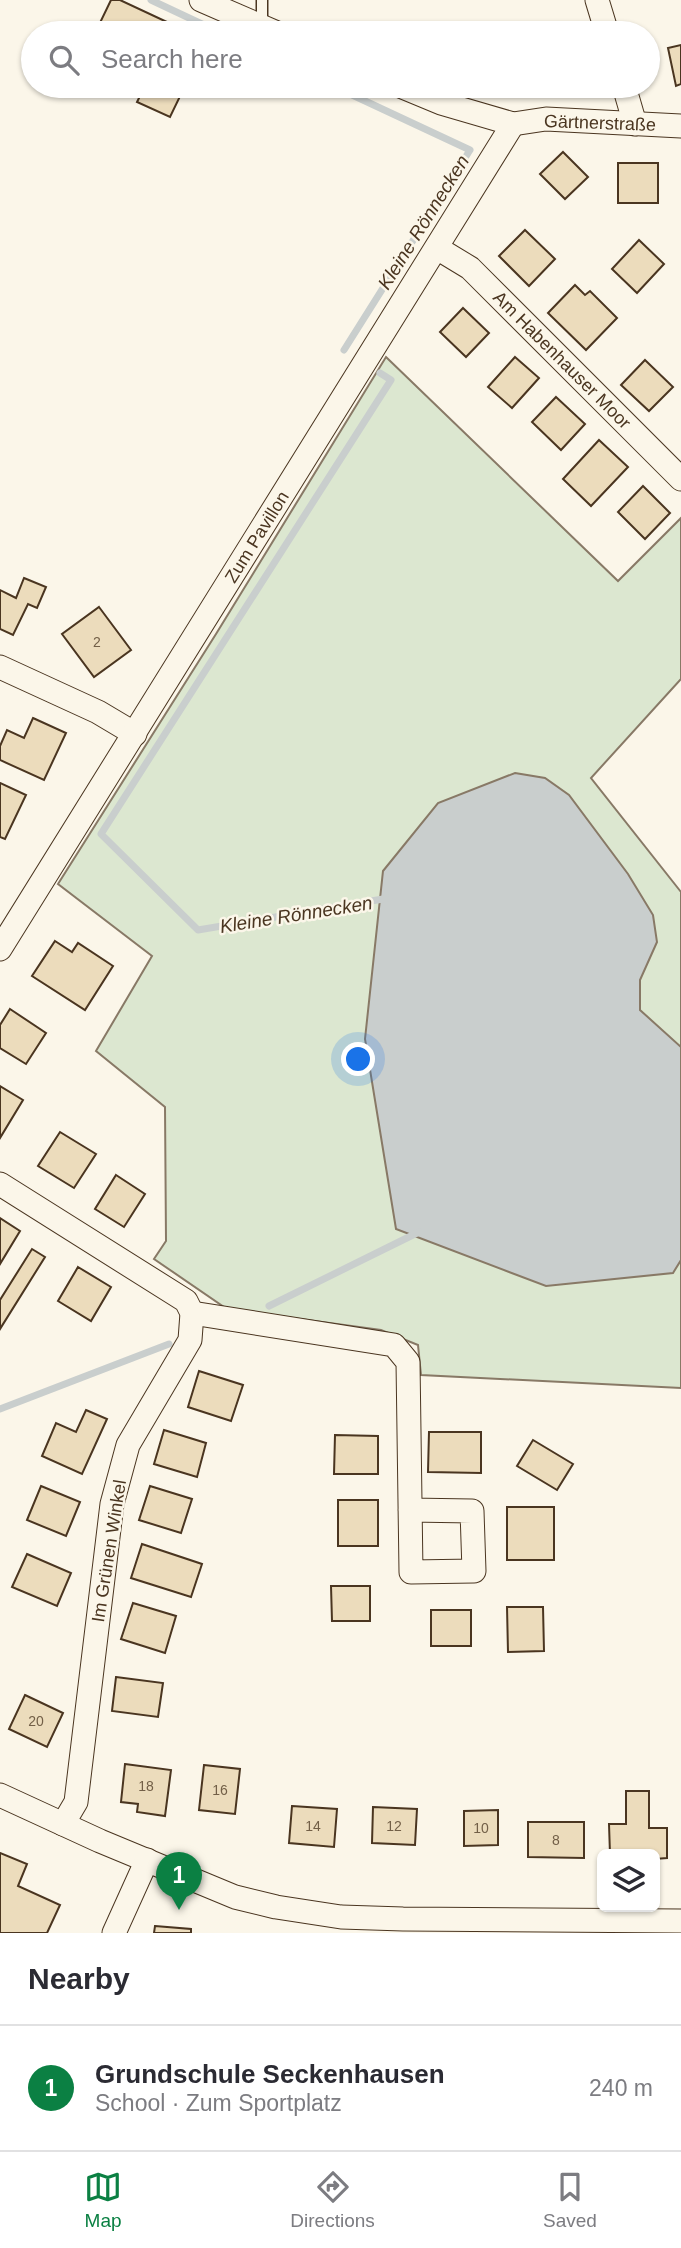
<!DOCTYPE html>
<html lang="en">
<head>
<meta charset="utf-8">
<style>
	:root { --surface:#fff; --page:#f2f2f3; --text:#2b2b33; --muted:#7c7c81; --line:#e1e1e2; --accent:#0b8043 }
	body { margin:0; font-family:Helvetica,sans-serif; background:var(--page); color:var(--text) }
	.controls { position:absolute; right:21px; bottom:21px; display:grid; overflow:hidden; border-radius:10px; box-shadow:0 2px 5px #0004 }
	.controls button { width:63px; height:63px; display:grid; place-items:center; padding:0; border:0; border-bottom:2px solid var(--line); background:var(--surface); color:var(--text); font:35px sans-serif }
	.you { position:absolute; left:359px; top:1060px; width:24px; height:24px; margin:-18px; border:5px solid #fff; border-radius:50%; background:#1a73e8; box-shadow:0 0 0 10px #1a73e833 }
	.badge { display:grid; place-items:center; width:46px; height:46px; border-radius:50%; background:var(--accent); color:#fff; font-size:23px; font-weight:700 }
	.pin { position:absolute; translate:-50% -58px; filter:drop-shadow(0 2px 4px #0008) }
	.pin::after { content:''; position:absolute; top:37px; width:24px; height:21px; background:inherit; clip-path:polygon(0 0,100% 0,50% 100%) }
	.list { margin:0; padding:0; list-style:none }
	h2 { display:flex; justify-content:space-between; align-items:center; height:91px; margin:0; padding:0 28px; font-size:30px }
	h2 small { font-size:23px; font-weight:400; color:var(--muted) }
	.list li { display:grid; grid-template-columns:46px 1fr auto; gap:21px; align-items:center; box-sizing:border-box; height:126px; padding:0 28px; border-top:2px solid var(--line) }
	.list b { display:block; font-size:26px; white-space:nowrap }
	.list p { margin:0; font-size:23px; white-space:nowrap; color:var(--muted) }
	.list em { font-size:23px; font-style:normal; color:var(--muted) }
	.icon { flex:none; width:38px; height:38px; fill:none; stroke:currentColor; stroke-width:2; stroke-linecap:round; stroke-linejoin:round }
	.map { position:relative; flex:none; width:681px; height:1933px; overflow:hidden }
	.search { position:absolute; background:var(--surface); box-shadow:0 2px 5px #0004; left:21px; right:21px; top:21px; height:77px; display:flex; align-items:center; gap:18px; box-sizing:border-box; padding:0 24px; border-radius:38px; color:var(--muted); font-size:26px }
	.sheet { height:217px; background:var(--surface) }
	nav { display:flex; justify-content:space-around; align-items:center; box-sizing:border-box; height:98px; border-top:2px solid var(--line); background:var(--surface); font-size:19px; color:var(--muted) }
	nav a { display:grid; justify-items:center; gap:4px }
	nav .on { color:var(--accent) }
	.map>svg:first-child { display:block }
	.green { fill:#dce7d0; stroke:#887966; stroke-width:2 }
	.water { fill:#c9cecd; stroke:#887966; stroke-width:2 }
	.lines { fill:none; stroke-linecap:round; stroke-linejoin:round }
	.stream { stroke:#c9cecd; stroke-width:7 }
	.building { fill:#ecdcbc; stroke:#4a3520; stroke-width:2 }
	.service-casing { stroke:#4a3520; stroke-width:13 }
	.minor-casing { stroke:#4a3520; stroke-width:25 }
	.service { stroke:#fbf6e9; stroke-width:10 }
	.minor { stroke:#fbf6e9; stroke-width:23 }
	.labels { text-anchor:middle; stroke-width:5; stroke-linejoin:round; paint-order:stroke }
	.number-label { font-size:14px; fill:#725f47 }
	.street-label { font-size:18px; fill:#4a3520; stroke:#fbf6e9 }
	.water-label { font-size:19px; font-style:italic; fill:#4a3520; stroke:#fbf6e9 }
</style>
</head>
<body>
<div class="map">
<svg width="681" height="1933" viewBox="0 0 681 1933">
	<rect width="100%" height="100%" fill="#fbf6e9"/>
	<!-- green -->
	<polygon class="green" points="386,357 618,581 681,518 681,679 591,778 681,892 681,1388 421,1375 418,1345 381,1330 227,1309 154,1259 166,1241 165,1107 96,1051 152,956 58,884 216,634"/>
	<!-- water -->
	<polygon class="water" points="515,773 545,778 569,795 628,874 653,915 657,942 640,980 640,1010 681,1047 681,1260 673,1273 546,1286 396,1229 365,1039 383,871 438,803"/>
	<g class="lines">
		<!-- stream -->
		<g class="stream">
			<polyline points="151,0 221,33"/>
			<polyline points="333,86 470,150 344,350"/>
			<polyline points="380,373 391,380 101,834 198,930 389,898"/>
			<polyline points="269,1306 419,1232"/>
			<polyline points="0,1409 169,1344"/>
		</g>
	</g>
	<!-- building -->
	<g class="building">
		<polygon points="111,0 120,0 167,22 161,33 100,33 96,31"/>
		<polygon points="681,45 681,84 676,86 668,48"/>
		<polygon points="145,86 179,86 184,88 170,117 137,102"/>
		<polygon points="563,152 588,177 565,199 540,174"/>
		<rect x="618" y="163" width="40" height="40"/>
		<polygon points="525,230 555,259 529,286 499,256"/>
		<polygon points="639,240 664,264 637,293 612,269"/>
		<polygon points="575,285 585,295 590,291 617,318 586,350 548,313"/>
		<polygon points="463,308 489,333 466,357 440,332"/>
		<polygon points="515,357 539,378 512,408 488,387"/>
		<polygon points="645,360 673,387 649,411 621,385"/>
		<polygon points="556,397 585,424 561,450 532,422"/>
		<polygon points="599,440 628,467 591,506 563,479"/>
		<polygon points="643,486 670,513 645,539 618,512"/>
		<polygon points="24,578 46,587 37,608 28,604 13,635 0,629 0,590 16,598"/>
		<polygon points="99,607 131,650 94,677 62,634"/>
		<polygon points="33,718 66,733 44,780 0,760 0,746 7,730 24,738"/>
		<polygon points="0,783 26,795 5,839 0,837"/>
		<polygon points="55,941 72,952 78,943 113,966 85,1010 32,976"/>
		<polygon points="10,1009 46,1033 26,1064 0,1048 0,1025"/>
		<polygon points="0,1086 23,1100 0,1138"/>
		<polygon points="60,1132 96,1154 74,1188 38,1166"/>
		<polygon points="116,1175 145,1194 124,1227 95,1209"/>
		<polygon points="0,1218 20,1231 0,1264"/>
		<polygon points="32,1249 45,1257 0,1329 0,1300"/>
		<polygon points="78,1267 111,1287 91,1321 58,1301"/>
		<polygon points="199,1371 243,1385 231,1421 188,1407"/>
		<polygon points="86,1410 107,1419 82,1474 42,1456 56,1423 76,1432"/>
		<polygon points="164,1430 206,1443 197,1477 154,1464"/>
		<polygon points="429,1432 481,1432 481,1473 428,1472"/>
		<polygon points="335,1435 378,1436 378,1474 334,1474"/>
		<polygon points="533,1440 573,1464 557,1490 517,1466"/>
		<polygon points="41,1486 80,1502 66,1536 27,1520"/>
		<polygon points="150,1486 192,1499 181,1533 139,1520"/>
		<rect x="338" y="1500" width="40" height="46"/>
		<rect x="507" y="1507" width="47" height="53"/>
		<polygon points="142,1544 202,1564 191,1597 131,1578"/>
		<polygon points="27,1554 71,1573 57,1606 12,1587"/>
		<polygon points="331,1586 370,1586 370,1621 332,1621"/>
		<polygon points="133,1603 176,1616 165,1653 121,1639"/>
		<polygon points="507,1607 543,1607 544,1651 508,1652"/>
		<rect x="431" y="1610" width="40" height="36"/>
		<polygon points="116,1677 163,1683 158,1717 112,1711"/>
		<polygon points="25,1695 63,1713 47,1747 9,1729"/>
		<polygon points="125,1764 171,1770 165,1816 137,1812 138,1804 121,1802"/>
		<polygon points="204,1765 240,1769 235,1814 199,1810"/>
		<polygon points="626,1791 649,1791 649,1828 667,1828 667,1858 655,1859 655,1854 610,1854 609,1824 626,1824"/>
		<polygon points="292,1806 337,1809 334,1847 289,1843"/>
		<polygon points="373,1807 417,1809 415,1845 372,1843"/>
		<polygon points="498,1810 498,1845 464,1846 464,1811"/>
		<polygon points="528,1822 584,1822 584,1858 528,1857"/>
		<polygon points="0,1853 27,1864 18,1886 60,1905 47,1933 0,1933"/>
		<polygon points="155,1926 191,1929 191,1933 154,1933"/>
	</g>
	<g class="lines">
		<!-- service casing -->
		<g class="service-casing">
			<polyline id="service" points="262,0 262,27"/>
		</g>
		<!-- minor casing -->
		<g class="minor-casing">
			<g id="minor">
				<polyline points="201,0 277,33"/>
				<polyline points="597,0 607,33"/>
				<polyline points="400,86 441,103 513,124 546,119 681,126"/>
				<polyline points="624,86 635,124"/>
				<polyline points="437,248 470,268 681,479"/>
				<polyline points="0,667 98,712 135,734"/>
				<polyline points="0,949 513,124"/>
				<polyline points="0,1184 186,1301 192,1313 190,1340 128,1445 112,1504 76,1802 63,1824"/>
				<polyline points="192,1313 394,1345 408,1362 411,1572 474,1571 472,1511 410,1510"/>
				<polyline points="0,1795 100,1841 235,1897 276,1907 341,1917 403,1919 681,1921"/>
				<polyline points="114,1933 147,1860"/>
			</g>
		</g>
		<!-- service -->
		<use href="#service" class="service"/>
		<!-- minor -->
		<use href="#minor" class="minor"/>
	</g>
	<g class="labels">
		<!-- number labels -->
		<g class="number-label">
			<text x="97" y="647">2</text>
			<text x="36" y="1726">20</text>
			<text x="146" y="1791">18</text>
			<text x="220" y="1795">16</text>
			<text x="313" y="1831">14</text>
			<text x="394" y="1831">12</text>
			<text x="481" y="1833">10</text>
			<text x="556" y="1845">8</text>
		</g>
		<!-- street labels -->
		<g class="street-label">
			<text transform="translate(600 123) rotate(2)" y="6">Gärtnerstraße</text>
			<text transform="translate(562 360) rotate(45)" y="6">Am Habenhauser Moor</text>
			<text transform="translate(257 537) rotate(-58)" y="6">Zum Pavillon</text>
			<text transform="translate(109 1551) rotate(-81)" y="6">Im Grünen Winkel</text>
		</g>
		<!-- water labels -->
		<g class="water-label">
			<text transform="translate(423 222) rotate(-58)" y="7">Kleine Rönnecken</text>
			<text transform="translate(296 914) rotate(-9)" y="7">Kleine Rönnecken</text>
		</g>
	</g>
</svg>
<div class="controls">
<button><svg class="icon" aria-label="layers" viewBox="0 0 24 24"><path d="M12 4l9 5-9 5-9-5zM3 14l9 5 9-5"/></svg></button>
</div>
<div class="you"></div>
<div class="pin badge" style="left:179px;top:1910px">1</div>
<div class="search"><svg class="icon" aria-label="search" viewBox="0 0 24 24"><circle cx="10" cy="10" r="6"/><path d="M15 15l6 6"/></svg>Search here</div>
</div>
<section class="sheet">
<h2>Nearby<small></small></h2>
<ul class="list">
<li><span class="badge">1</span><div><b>Grundschule Seckenhausen</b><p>School · Zum Sportplatz</p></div><em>240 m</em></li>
</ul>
</section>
<nav>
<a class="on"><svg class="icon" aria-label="map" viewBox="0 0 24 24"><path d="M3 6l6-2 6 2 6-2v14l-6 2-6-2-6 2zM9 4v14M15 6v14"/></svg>Map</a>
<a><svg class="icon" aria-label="directions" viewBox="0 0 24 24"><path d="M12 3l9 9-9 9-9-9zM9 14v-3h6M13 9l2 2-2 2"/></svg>Directions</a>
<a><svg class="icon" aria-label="saved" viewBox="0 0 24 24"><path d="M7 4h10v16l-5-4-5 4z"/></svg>Saved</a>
</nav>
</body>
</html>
